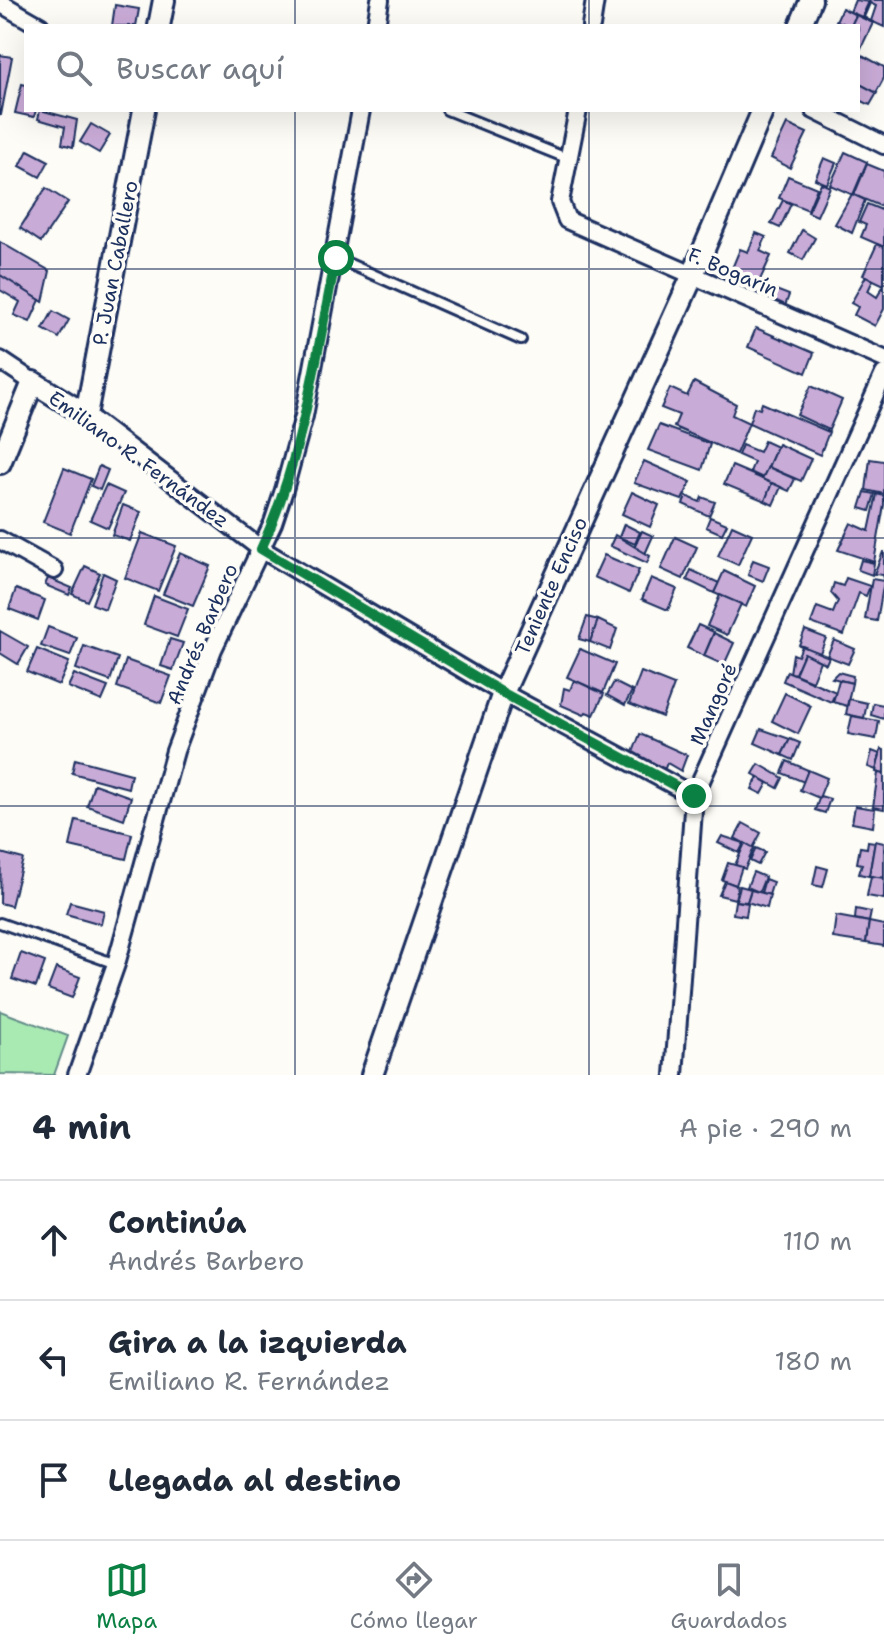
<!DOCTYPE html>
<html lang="es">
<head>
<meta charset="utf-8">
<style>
	:root { --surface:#fff; --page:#f6f6f7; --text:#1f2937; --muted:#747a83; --line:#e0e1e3; --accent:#0b8043 }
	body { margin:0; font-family:"Shantell Sans",sans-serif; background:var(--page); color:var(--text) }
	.stop { position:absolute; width:24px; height:24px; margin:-18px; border:6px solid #0b8043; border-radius:50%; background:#fff }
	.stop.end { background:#0b8043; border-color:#fff; box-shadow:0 2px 8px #0008 }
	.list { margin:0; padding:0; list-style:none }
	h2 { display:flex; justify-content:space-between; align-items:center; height:104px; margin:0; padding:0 32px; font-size:34px }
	h2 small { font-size:26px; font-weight:400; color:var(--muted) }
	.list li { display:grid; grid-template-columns:52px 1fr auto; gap:24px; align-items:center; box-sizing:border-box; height:120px; padding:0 32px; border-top:2px solid var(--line) }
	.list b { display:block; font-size:30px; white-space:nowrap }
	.list p { margin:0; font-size:26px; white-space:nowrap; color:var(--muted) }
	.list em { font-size:26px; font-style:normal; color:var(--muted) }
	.icon { flex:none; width:44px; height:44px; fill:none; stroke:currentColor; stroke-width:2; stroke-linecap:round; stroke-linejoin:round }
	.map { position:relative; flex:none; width:884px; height:1075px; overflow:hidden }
	.search { position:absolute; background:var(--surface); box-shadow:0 8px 32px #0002; left:24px; right:24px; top:24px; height:88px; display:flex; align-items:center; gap:20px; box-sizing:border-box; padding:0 28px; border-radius:0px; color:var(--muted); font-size:30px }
	.sheet { height:464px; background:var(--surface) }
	nav { display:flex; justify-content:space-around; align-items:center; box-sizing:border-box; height:112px; border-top:2px solid var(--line); background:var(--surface); font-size:22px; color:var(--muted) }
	nav a { display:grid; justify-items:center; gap:4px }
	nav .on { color:var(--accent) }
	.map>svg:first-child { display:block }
	.green { fill:#a9e9b2; stroke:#628c88; stroke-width:2 }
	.building { fill:#c9abd7; stroke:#1b2f5e; stroke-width:2; fill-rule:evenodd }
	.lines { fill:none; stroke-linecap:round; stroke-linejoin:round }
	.service-casing { stroke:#1b2f5e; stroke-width:14 }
	.minor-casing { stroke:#1b2f5e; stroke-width:22 }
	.tertiary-casing { stroke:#1b2f5e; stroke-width:26 }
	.service { stroke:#fdfcf7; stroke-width:8 }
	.minor { stroke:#fdfcf7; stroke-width:16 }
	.tertiary { stroke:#fdfcf7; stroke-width:20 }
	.route { stroke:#0b8043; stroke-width:10 }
	.grid { fill:none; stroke:#1b2f5e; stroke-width:2; stroke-opacity:0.55 }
	.labels { text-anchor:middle; stroke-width:7; stroke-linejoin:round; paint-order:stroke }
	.street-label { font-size:20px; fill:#1b2f5e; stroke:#fdfcf7 }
</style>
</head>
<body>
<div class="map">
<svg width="884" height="1075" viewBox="0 0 884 1075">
	<rect width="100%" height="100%" fill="#fdfcf7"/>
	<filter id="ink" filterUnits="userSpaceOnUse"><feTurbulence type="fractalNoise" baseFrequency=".0125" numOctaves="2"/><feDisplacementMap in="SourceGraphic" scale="16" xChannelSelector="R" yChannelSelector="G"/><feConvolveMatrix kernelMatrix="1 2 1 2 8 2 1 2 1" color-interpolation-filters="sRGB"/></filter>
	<g filter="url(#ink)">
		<!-- green -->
		<polygon class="green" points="0,1011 68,1036 54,1075 0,1074"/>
		<!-- building -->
		<g class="building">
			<polygon points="855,0 869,2 862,17 850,12"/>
			<path d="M870 0H884V27L862 17ZM870 3 876 6 871 21 864 17Z"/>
			<polygon points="115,5 139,9 136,26 112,26"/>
			<polygon points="842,8 856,15 851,26 836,21"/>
			<polygon points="856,15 873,23 859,52 858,26 851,26"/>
			<polygon points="0,55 12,57 1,115 0,115"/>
			<polygon points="862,55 884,67 884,78 876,93 858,83"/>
			<polygon points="858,83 877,93 870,105 858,99"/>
			<polygon points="22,84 26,85 26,110 36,110 34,117 15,113"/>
			<polygon points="40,110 77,120 73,147 62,144 65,127 38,119"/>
			<polygon points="91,124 110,135 99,153 80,142"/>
			<polygon points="787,124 807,133 790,168 771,158"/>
			<polygon points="28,150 49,161 40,177 20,166"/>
			<polygon points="845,152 867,162 853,195 830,185"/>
			<polygon points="824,158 836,163 827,184 815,179"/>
			<polygon points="867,164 884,171 884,197 880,206 854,195"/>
			<polygon points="788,176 817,188 808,210 779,198"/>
			<polygon points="821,183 830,187 817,216 808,212"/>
			<polygon points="46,188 68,202 41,242 20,228"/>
			<polygon points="852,194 865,200 852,233 835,224"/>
			<polygon points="783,200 791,204 780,228 771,224"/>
			<polygon points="867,204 884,211 884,247 861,237 866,225 859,222"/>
			<polygon points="802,230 815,238 803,260 790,253"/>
			<polygon points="756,233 766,237 760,251 771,256 755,291 728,278 740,249 748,252"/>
			<polygon points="0,242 50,271 43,302 0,275"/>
			<polygon points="877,244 884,247 884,285 863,275"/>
			<polygon points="0,275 40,300 30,322 14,315 20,302 0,290"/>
			<polygon points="866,276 873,280 868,291 877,297 884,285 884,309 875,326 854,315 858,307 851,303"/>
			<polygon points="768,287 789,295 785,306 764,297"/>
			<polygon points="53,311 69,320 59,338 43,329"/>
			<polygon points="756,328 814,353 806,373 748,347"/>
			<polygon points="694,382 736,404 732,415 749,423 736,454 674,427 679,415 661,408 670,388 687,396"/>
			<polygon points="811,386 842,400 829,430 797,415"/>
			<polygon points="762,403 829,432 820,455 749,423 754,407 760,409"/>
			<polygon points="659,425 710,444 702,470 648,450"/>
			<polygon points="764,441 777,447 763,478 750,472 754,462 738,455 742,445 759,452"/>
			<polygon points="778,444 811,459 801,481 768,467"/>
			<polygon points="870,459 884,461 884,494 866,490"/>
			<polygon points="644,461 691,482 682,500 634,483"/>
			<polygon points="99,466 108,470 100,490 91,486"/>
			<polygon points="732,466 772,483 765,501 724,484"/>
			<polygon points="768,467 795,479 789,491 762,479"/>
			<polygon points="64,468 91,479 70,533 43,522"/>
			<polygon points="772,483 781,487 773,505 765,501"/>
			<polygon points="106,485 124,493 108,528 90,520"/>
			<polygon points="632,492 659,505 650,527 622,514"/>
			<polygon points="865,492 875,494 870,511 860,508"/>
			<polygon points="877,494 884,496 884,505 874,562 838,550 851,523 869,531"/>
			<polygon points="686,496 700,502 702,497 715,502 709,516 683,504"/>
			<polygon points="123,505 141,512 130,541 112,535"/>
			<polygon points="710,517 727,524 722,534 706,527"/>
			<polygon points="624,524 640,532 635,544 619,537"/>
			<polygon points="732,525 752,534 738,565 718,556"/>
			<polygon points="642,531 653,536 645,554 634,548"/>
			<polygon points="142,533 176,546 158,591 125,578"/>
			<polygon points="615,535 650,556 647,563 610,546"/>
			<polygon points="675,537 697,547 683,579 661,569"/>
			<polygon points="883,552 884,552 884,581 882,575 874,574"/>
			<polygon points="180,553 210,566 193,606 163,594"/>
			<polygon points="604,555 639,570 629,593 594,577"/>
			<polygon points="753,560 769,566 763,581 748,575"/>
			<polygon points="861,560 874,563 872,575 858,570"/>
			<polygon points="85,566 100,573 87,601 72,594"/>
			<polygon points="691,570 719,583 714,593 687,580"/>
			<polygon points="724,571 755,586 746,607 714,593"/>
			<polygon points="103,573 116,579 105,609 92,604"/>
			<polygon points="48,578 72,588 69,595 45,585"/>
			<polygon points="651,578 677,589 668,610 642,599"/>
			<polygon points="846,578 870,586 866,596 859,593 844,635 811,623 817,607 833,613 838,601 831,593 834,583 843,586"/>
			<polygon points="872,579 884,581 877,621 865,619"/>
			<polygon points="16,589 45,600 38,620 9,609"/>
			<polygon points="720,595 741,604 727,635 707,626"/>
			<polygon points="154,596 188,609 177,637 144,625"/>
			<polygon points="587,617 598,620 590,642 579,639"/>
			<polygon points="598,620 617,629 610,650 590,642"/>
			<polygon points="698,625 714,632 704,656 687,648"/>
			<polygon points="48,627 77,638 70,656 41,646"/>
			<polygon points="805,630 826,638 820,653 799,645"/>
			<polygon points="0,631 28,647 18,664 0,653"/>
			<polygon points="714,633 734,643 724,665 704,656"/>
			<polygon points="170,639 183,643 173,670 161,666"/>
			<polygon points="834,640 855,649 848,664 827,656"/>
			<polygon points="84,646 118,658 110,681 76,669"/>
			<polygon points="802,646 829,657 826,664 804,653 795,674 790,673 793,654 798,656"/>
			<polygon points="37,649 69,662 59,685 27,672"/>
			<polygon points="580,649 615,664 603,693 567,677"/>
			<polygon points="804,653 820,661 812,681 795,674"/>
			<polygon points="126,660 171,676 161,703 117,687"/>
			<polygon points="787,671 836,692 831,702 783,681"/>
			<polygon points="641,672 674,685 662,717 629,704"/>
			<polygon points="838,672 853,676 852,683 832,678"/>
			<polygon points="74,674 108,687 102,701 68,687"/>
			<polygon points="574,680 604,694 594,715 586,712 584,715 561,705 564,688 570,690"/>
			<polygon points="839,680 852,683 847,706 833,702"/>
			<polygon points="614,682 632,691 625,705 607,695"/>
			<polygon points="785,693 811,706 798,734 772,721"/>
			<polygon points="849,699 867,703 864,718 846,714"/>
			<polygon points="873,703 884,705 884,719 871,715"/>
			<polygon points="852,716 879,721 876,739 848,734"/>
			<polygon points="761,729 790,739 782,755 755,743"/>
			<polygon points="640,734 687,755 681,771 667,763 663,773 632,755"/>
			<polygon points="790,739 800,743 793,760 782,755"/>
			<polygon points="881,749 884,750 884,774 876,772"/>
			<polygon points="872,751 880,754 876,770 868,767"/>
			<polygon points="75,759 131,774 128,788 72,773"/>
			<polygon points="787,761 808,770 804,782 782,773"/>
			<polygon points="759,764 783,778 778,788 753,774"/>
			<polygon points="808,770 827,778 819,798 800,790"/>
			<polygon points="878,773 884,774 884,809 873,807"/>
			<polygon points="758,777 768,783 762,794 752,789"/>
			<polygon points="94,784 131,797 124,819 87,806"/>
			<polygon points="820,796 830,799 825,813 815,810"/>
			<polygon points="855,806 875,809 873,827 852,823"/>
			<polygon points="76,820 132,834 126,859 70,846"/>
			<polygon points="743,823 761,833 753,848 735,838"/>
			<polygon points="722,836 744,843 739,853 718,843"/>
			<polygon points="868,841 875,842 869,876 859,874 862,864 857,863 860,847 867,848"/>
			<polygon points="875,841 884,843 884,878 869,876"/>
			<polygon points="745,843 754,848 745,869 735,865"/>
			<polygon points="756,848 765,852 758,865 750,861"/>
			<polygon points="1,853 23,859 11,906 0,903"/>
			<polygon points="728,863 742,867 736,885 722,880"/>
			<polygon points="817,866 828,869 823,887 813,885"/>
			<polygon points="753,872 765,877 759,892 747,887"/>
			<polygon points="871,876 884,878 884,899 867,896"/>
			<polygon points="765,879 773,882 769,895 761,893"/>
			<polygon points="725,881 738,886 735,899 719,895"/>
			<polygon points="740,886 751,889 747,902 736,901"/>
			<polygon points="751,890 770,895 767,908 747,902"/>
			<polygon points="735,901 748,903 746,916 733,914"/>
			<polygon points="70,902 104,911 101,924 66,914"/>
			<polygon points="856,909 871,912 869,922 855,919"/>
			<polygon points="836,916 869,922 866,943 833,938"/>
			<polygon points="869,922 884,925 884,946 866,943"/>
			<polygon points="21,953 45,962 36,987 12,979"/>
			<polygon points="56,968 80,977 72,998 48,989"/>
		</g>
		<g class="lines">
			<!-- service casing -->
			<g class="service-casing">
				<g id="service">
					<polyline points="447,110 569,159"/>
					<polyline points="336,258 521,340"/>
					<polyline points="0,923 116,964"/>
				</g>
			</g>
			<!-- minor casing -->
			<g class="minor-casing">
				<g id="minor">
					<polyline points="0,3 40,26"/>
					<polyline points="376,26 380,0"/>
					<polyline points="591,26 595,0"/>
					<polyline points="578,110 560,202 567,220 884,359"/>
					<polyline points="814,110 884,145"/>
					<polyline points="0,360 33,382"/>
					<polyline points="86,415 261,549 503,693 694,796"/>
					<polyline points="0,540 54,570"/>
					<polyline points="77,1075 116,964 175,751 213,649 273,523 284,490 304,416 361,110"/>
					<polyline points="674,1075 694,796 884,374"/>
				</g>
			</g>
			<!-- tertiary casing -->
			<g class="tertiary-casing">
				<g id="tertiary">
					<polyline points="159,26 164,0"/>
					<polyline points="800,26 811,0"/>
					<polyline points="0,463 33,382 86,415 144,110"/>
					<polyline points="372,1075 503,693 692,277 763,110"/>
				</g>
			</g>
			<!-- service -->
			<use href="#service" class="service"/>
			<!-- minor -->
			<use href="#minor" class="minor"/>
			<!-- tertiary -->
			<use href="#tertiary" class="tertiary"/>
		</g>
	</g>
	<g class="lines" filter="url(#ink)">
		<!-- route -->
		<path class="route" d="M336 258C316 355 303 458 261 549L503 693 694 796"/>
	</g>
	<!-- grid -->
	<path class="grid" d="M295 0V26M589 0V26M295 110V1075M589 110V1075M0 269H884M0 538H884M0 806H884"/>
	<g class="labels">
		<!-- street labels -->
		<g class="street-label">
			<text transform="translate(115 263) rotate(-79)" y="7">P. Juan Caballero</text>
			<text transform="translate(733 272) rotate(23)" y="7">F. Bogarín</text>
			<text transform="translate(139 459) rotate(36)" y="7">Emiliano R. Fernández</text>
			<text transform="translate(551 586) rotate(-66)" y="7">Teniente Enciso</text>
			<text transform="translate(202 634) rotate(-67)" y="7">Andrés Barbero</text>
			<text transform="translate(713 704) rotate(-66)" y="7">Mangoré</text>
		</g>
	</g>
</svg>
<div class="stop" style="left:336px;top:258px"></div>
<div class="stop end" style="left:694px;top:796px"></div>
<div class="search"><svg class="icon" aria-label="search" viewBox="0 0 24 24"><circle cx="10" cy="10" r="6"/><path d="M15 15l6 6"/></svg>Buscar aquí</div>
</div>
<section class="sheet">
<h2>4 min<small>A pie · 290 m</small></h2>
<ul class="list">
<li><svg class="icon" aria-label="ahead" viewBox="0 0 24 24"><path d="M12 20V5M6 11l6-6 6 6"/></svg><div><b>Continúa</b><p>Andrés Barbero</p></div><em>110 m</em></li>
<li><svg class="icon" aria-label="left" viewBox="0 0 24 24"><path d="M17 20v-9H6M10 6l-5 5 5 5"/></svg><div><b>Gira a la izquierda</b><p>Emiliano R. Fernández</p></div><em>180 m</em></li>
<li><svg class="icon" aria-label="arrive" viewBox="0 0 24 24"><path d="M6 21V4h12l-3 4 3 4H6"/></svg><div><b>Llegada al destino</b></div></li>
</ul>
</section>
<nav>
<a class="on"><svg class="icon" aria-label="map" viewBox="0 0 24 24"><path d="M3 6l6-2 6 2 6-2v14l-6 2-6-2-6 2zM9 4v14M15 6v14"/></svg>Mapa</a>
<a><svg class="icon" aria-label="directions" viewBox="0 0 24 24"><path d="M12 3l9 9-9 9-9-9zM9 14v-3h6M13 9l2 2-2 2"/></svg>Cómo llegar</a>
<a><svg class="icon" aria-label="saved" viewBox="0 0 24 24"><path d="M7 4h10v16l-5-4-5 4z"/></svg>Guardados</a>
</nav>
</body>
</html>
